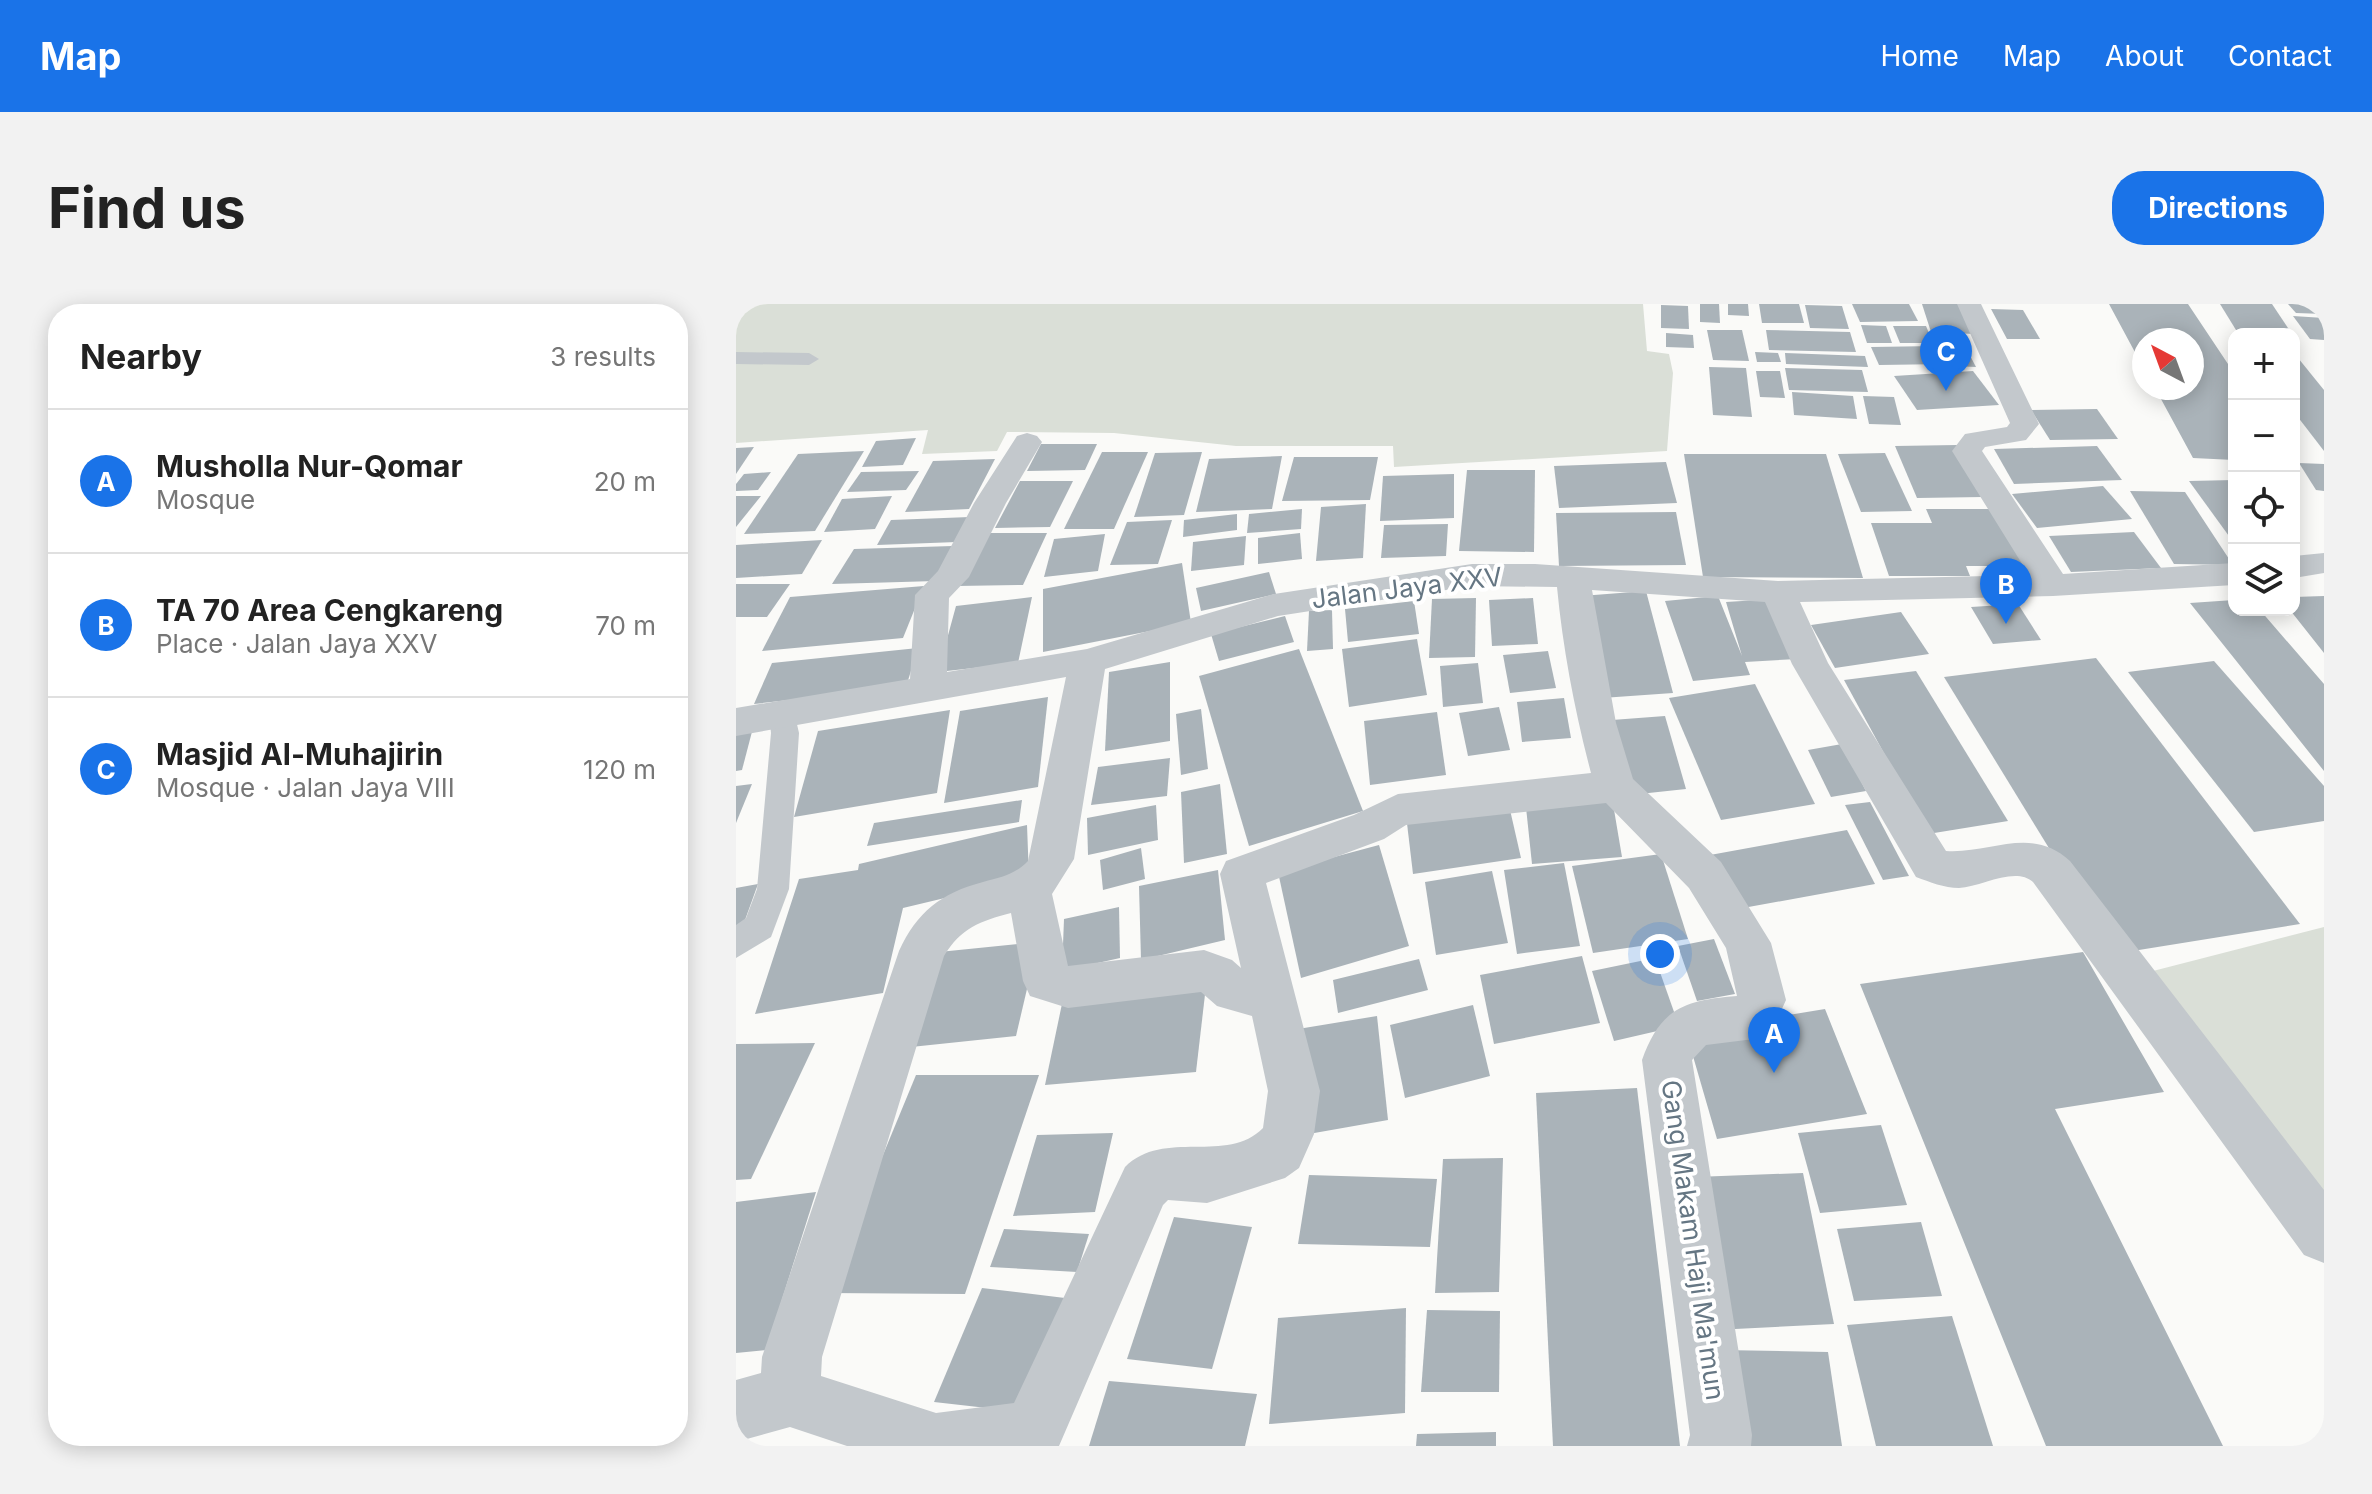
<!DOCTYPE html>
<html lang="en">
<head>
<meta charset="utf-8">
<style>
	:root { --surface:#fff; --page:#f2f2f2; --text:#222; --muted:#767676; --line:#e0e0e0; --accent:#1a73e8 }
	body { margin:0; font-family:Inter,sans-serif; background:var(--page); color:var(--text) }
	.controls { position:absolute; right:24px; top:24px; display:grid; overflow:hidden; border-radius:16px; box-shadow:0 4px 20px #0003 }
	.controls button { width:72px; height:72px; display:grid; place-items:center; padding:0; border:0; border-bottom:2px solid var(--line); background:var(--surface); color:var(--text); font:40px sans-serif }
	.compass { position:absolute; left:1396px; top:24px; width:72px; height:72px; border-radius:50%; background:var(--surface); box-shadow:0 4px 20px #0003; rotate:319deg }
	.you { position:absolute; left:924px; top:650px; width:28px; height:28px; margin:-20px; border:6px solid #fff; border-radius:50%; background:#1a73e8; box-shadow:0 0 0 12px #1a73e833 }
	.badge { display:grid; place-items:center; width:52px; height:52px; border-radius:50%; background:var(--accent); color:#fff; font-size:26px; font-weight:700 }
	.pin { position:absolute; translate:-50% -66px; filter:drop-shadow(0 2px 4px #0008) }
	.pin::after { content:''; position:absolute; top:42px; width:28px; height:24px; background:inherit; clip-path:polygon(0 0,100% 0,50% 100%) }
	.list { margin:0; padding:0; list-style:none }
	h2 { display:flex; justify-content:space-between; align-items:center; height:104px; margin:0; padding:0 32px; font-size:34px }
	h2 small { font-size:26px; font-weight:400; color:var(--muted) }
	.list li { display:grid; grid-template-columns:52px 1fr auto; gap:24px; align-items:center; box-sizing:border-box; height:144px; padding:0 32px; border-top:2px solid var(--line) }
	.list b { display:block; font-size:30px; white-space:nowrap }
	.list p { margin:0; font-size:26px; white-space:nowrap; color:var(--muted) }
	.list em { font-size:26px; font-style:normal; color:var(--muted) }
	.icon { flex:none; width:44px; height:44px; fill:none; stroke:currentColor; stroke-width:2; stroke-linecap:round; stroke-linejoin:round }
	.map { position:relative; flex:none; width:1588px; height:1142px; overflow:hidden; border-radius:32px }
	header { display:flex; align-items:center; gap:48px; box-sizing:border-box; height:112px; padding:0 40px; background:var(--accent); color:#fff }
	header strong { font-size:38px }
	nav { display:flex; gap:44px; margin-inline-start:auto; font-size:28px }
	.intro { display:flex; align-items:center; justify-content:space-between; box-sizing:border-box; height:192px; padding:0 48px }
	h1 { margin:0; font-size:56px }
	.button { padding:20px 36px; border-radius:32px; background:var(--accent); color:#fff; font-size:28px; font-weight:700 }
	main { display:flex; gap:48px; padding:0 48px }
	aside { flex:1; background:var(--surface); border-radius:32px; box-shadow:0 4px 20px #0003 }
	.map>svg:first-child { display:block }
	.green { fill:#dadfd7 }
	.building { fill:#aab3b9 }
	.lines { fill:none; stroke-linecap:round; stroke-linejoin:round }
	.service { fill:#c3c8cc; fill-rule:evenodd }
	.minor { fill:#c3c8cc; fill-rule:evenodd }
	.labels { text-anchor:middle; stroke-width:8; stroke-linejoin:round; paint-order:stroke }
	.street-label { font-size:26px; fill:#657683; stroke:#fff }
</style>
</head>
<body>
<header>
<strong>Map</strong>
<nav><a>Home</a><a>Map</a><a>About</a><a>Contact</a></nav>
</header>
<div class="intro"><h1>Find us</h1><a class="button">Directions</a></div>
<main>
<aside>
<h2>Nearby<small>3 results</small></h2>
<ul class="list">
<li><span class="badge">A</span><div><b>Musholla Nur-Qomar</b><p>Mosque</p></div><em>20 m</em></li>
<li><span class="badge">B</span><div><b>TA 70 Area Cengkareng</b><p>Place · Jalan Jaya XXV</p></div><em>70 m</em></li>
<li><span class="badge">C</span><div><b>Masjid Al-Muhajirin</b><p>Mosque · Jalan Jaya VIII</p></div><em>120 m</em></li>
</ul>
</aside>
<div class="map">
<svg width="1588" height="1142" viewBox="0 0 1588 1142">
	<rect width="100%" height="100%" fill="#fafaf8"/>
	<!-- green -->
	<g class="green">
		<polygon points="0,0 907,0 911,47 933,50 937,69 931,147 658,163 657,142 500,142 378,129 271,128 261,147 186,150 192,126 0,139"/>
		<polygon points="1588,623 1588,898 1417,667"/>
	</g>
	<!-- building -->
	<g class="building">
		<polygon points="964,0 983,0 984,19 964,18"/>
		<polygon points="992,0 1012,0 1013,12 992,11"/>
		<polygon points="1023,0 1063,0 1068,19 1026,19"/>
		<polygon points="1116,0 1173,0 1182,17 1124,18"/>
		<polygon points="1186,0 1226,0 1238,30 1195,28"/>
		<polygon points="1373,0 1452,0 1498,69 1498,156 1457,154 1419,84 1456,84 1456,36 1408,36 1408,65"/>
		<polygon points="1484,0 1536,0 1556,30 1500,26"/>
		<polygon points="1552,0 1588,0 1588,10 1560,9"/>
		<polygon points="925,1 952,2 953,25 925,24"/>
		<polygon points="1069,1 1106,2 1113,25 1074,24"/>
		<polygon points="1255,5 1287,6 1304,35 1271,35"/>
		<polygon points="1557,12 1588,14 1588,36 1574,35"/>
		<polygon points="1125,21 1150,22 1156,39 1131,39"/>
		<polygon points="1157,22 1190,22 1197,39 1164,39"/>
		<polygon points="971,26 1006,26 1013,57 977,56"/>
		<polygon points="1030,26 1114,28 1120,48 1033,46"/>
		<polygon points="930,29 957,31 958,44 930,43"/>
		<polygon points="1200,42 1211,60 1143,61 1135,43"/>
		<polygon points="1205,42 1229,42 1240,63 1216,62"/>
		<polygon points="1019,48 1042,49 1045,58 1021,58"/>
		<polygon points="1049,49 1129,52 1132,63 1050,60"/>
		<polygon points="1558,49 1588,86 1588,147 1558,108"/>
		<polygon points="973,63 1010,64 1016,113 977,111"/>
		<polygon points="1049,64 1126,66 1132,88 1053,86"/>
		<polygon points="1020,67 1044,67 1049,94 1024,93"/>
		<polygon points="1237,67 1263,101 1181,106 1158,72"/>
		<polygon points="1056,88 1117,92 1121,115 1058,111"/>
		<polygon points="1127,92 1158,93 1165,121 1133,120"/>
		<polygon points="1361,105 1382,135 1314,136 1295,106"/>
		<polygon points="180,134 167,161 126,163 140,137"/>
		<polygon points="305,140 361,140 349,166 291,167"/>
		<polygon points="1221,141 1247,193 1181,194 1159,142"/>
		<polygon points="1361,142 1386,176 1278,180 1258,145"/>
		<polygon points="18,143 0,170 0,144"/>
		<polygon points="128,147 79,227 8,230 62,150"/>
		<polygon points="366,148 412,148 378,225 328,225"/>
		<polygon points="466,148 448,211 398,213 419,149"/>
		<polygon points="1149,149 1176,207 1125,208 1102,150"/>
		<polygon points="948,150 1090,150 1127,274 967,273"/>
		<polygon points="546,152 536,205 460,208 473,155"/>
		<polygon points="558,153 642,153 634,196 546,197"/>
		<polygon points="259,155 233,205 169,208 197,157"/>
		<polygon points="930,158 941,199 823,204 818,162"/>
		<polygon points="1563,159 1588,160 1588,187 1580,186"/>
		<polygon points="731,166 799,166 798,248 723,247"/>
		<polygon points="183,167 170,186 111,188 125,168"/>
		<polygon points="35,168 22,186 0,187 0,180 8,170"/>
		<polygon points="718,170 718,214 644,217 647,172"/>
		<polygon points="1498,176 1498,239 1453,177"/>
		<polygon points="284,177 337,177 314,223 259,224"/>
		<polygon points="1367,182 1396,215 1301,224 1276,190"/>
		<polygon points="1394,187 1449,188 1497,261 1438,260"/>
		<polygon points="0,192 25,192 0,223"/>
		<polygon points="156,192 139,225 88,228 106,195"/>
		<polygon points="630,200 627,254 580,257 585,203"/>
		<polygon points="566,205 565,225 511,229 513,210"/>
		<polygon points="1190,205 1262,205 1289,262 1230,262 1234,272 1153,272 1135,219 1196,219"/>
		<polygon points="940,208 950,261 823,262 820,209"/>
		<polygon points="501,210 501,226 447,233 448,216"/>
		<polygon points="234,213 221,238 141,241 155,216"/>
		<polygon points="436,216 422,260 374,261 391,218"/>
		<polygon points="712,220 710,252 645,254 648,221"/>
		<polygon points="1398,228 1425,264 1335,268 1313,232"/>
		<polygon points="249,229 311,229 287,281 221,282"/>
		<polygon points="564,229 566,255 522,260 522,234"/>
		<polygon points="369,230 362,267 308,273 318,235"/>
		<polygon points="510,232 508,261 455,267 457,238"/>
		<polygon points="86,236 66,270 0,274 0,241"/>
		<polygon points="217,242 200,277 96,280 118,245"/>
		<polygon points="446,259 455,319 307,348 307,285"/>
		<polygon points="533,268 540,290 465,307 460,284"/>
		<polygon points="0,280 54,280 31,313 0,313"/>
		<polygon points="188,282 167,334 26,347 54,293"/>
		<polygon points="910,287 937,389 866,394 845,292"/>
		<polygon points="982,292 1006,352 990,298 1039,295 1061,355 1009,358 1014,371 957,377 929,297"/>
		<polygon points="1588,292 1588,349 1554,306 1558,306 1558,293"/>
		<polygon points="296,293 282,359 202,368 220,302"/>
		<polygon points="740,294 739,353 693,354 696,295"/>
		<polygon points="797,294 802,340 756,342 753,296"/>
		<polygon points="1498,296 1498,306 1524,306 1588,380 1588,467 1454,299"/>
		<polygon points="678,297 683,330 612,338 609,305"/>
		<polygon points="1282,300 1305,336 1257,340 1235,303"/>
		<polygon points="596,306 597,345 571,347 573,307"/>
		<polygon points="1165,308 1193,350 1099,364 1075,321"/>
		<polygon points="549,312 558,338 483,357 475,330"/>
		<polygon points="681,335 691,391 613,403 606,345"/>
		<polygon points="182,344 170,383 18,400 36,359"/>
		<polygon points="563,345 627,507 513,542 463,372"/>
		<polygon points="812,347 820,384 774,389 767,351"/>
		<polygon points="1360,354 1564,620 1378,650 1208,373"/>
		<polygon points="1478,357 1588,482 1588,517 1518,528 1392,368"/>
		<polygon points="434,358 434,437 369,447 373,368"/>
		<polygon points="742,359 747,399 707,403 704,362"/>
		<polygon points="1180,367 1272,517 1192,530 1108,376"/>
		<polygon points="1019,380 1079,500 985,516 933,394"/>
		<polygon points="312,393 302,483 208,499 224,407"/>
		<polygon points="828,394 835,434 786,438 781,398"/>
		<polygon points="763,403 774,446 732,452 723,409"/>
		<polygon points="465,405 472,465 445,471 440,410"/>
		<polygon points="214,406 201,489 58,513 82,427"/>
		<polygon points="701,408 710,471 634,481 628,417"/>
		<polygon points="929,412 950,485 894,491 876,416"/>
		<polygon points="18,420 6,466 0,467 0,424"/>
		<polygon points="1106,440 1130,487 1095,493 1072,446"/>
		<polygon points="434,454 431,492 355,501 362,463"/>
		<polygon points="16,480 0,519 0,482"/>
		<polygon points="484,480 491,550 448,559 445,488"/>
		<polygon points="875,488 886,553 796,560 789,494"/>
		<polygon points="286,496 283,518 131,542 138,519"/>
		<polygon points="772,497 785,554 677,570 670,511"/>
		<polygon points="1134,498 1173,572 1147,576 1109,501"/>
		<polygon points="420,501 422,536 352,551 351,514"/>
		<polygon points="291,521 293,574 167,604 147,689 19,710 63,575 122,566 123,560"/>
		<polygon points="1111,526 1139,580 996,606 974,551"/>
		<polygon points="643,541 673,642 565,674 542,568"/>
		<polygon points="405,544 409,575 367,586 364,556"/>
		<polygon points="925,550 952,635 857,649 836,562"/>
		<polygon points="828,559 844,642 781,650 768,566"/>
		<polygon points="482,566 489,636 405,656 403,582"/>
		<polygon points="756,567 772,639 700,651 689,578"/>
		<polygon points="22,580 5,627 0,628 0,584"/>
		<polygon points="383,603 384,654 326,667 328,615"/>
		<polygon points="978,635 999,690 961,697 942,642"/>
		<polygon points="302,638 280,732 175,743 203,648"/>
		<polygon points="1347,648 1428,788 1319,805 1487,1142 1310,1142 1124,680"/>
		<polygon points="846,652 864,719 758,740 744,671"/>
		<polygon points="919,654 943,722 878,737 856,667"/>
		<polygon points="683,655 692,686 602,709 597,676"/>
		<polygon points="470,682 460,768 309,781 327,695"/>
		<polygon points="737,701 754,772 669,794 654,721"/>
		<polygon points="1089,705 1131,810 981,835 950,728"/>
		<polygon points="641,712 652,816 567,831 562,725"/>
		<polygon points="79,739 15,875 0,876 0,740"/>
		<polygon points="180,771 303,771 229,990 90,989"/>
		<polygon points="901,784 944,1142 817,1142 800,789"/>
		<polygon points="1145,821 1171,901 1084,909 1062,829"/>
		<polygon points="377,829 359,908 277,912 301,831"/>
		<polygon points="767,854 763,988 699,989 707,855"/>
		<polygon points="1067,869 1098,1020 979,1026 959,873"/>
		<polygon points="573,871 701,875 694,943 562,940"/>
		<polygon points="80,888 30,1046 0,1049 0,898"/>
		<polygon points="438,913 516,923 476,1065 391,1055"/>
		<polygon points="1185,918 1206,992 1118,997 1101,925"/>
		<polygon points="268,925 353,930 341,968 254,963"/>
		<polygon points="246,984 329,994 287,1108 198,1098"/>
		<polygon points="670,1004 669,1109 533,1120 542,1014"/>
		<polygon points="691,1006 764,1007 763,1088 685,1088"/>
		<polygon points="1216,1012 1257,1142 1140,1142 1111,1021"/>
		<polygon points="985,1046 1092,1048 1106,1142 995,1142"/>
		<polygon points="373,1077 521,1090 509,1142 353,1142"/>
		<polygon points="760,1128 760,1142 680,1142 681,1130"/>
	</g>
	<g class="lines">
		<!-- service -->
		<g class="service">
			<polygon points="0,48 73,49 83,55 73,61 0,60"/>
			<polygon points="47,400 57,403 63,429 53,585 35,633 0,654 0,621 10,614 21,585 35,429 33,410 37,403"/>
		</g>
		<!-- minor -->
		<g class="minor">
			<path d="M1221 0H1245L1303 120 1290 136 1249 143 1246 147 1327 270 1498 259V281L1317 292 1064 298 1092 359 1210 547C1255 550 1295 521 1334 557L1588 886V959L1568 951 1297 578C1279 562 1245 583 1223 584 1208 584 1194 578 1180 573L1056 360 1029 298 856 286 880 419 897 475 985 558 1035 639 1050 696 1035 729 1018 735 970 741 956 756 1016 1131 1015 1142H951L954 1131 906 756C924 705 948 696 1001 692L990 644 953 584 870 499 670 521 648 535 530 579 584 787 578 830 563 864 549 874 471 899 432 896 427 901 323 1142H111L54 1123 0 1138V1076L25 1069 26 1053 163 647C181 608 205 589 247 578 266 573 278 571 292 557L330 373 0 432V404L174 375 179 291 202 267 238 199 281 132 291 129 301 132 306 138 270 199 233 273 213 294 211 368 351 345 538 290 736 260H799L1042 277 1293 271 1216 147 1229 130 1271 123 1274 119ZM736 282 821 283C827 346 839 408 855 469L662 490 618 511 490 557 484 570 505 664 496 656 468 646 332 662 316 590 338 555 369 365 542 312ZM275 609 287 677 294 692 332 704 465 688 481 702 516 712 532 787 527 824C491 861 428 824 389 863L278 1099 200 1109 85 1072 86 1053 208 652C225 624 244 617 275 609Z"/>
			<polygon points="1588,249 1588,269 1558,274 1558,252"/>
		</g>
	</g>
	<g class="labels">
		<!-- street labels -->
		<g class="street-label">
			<text transform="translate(671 284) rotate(-7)" y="9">Jalan Jaya XXV</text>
			<text transform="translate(957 936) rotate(82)" y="9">Gang Makam Haji Ma'mun</text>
		</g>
	</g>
</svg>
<div class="controls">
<button>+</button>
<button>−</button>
<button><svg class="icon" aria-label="locate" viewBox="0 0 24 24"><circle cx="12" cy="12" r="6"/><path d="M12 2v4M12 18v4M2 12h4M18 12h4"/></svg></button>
<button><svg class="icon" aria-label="layers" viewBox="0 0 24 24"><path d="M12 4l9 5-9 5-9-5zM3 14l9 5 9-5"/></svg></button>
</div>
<svg class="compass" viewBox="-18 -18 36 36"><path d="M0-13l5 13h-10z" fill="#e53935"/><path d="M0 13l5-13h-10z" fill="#767676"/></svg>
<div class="you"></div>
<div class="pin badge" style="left:1038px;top:769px">A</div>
<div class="pin badge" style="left:1270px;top:320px">B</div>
<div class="pin badge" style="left:1210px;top:87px">C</div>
</div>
</main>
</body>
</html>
